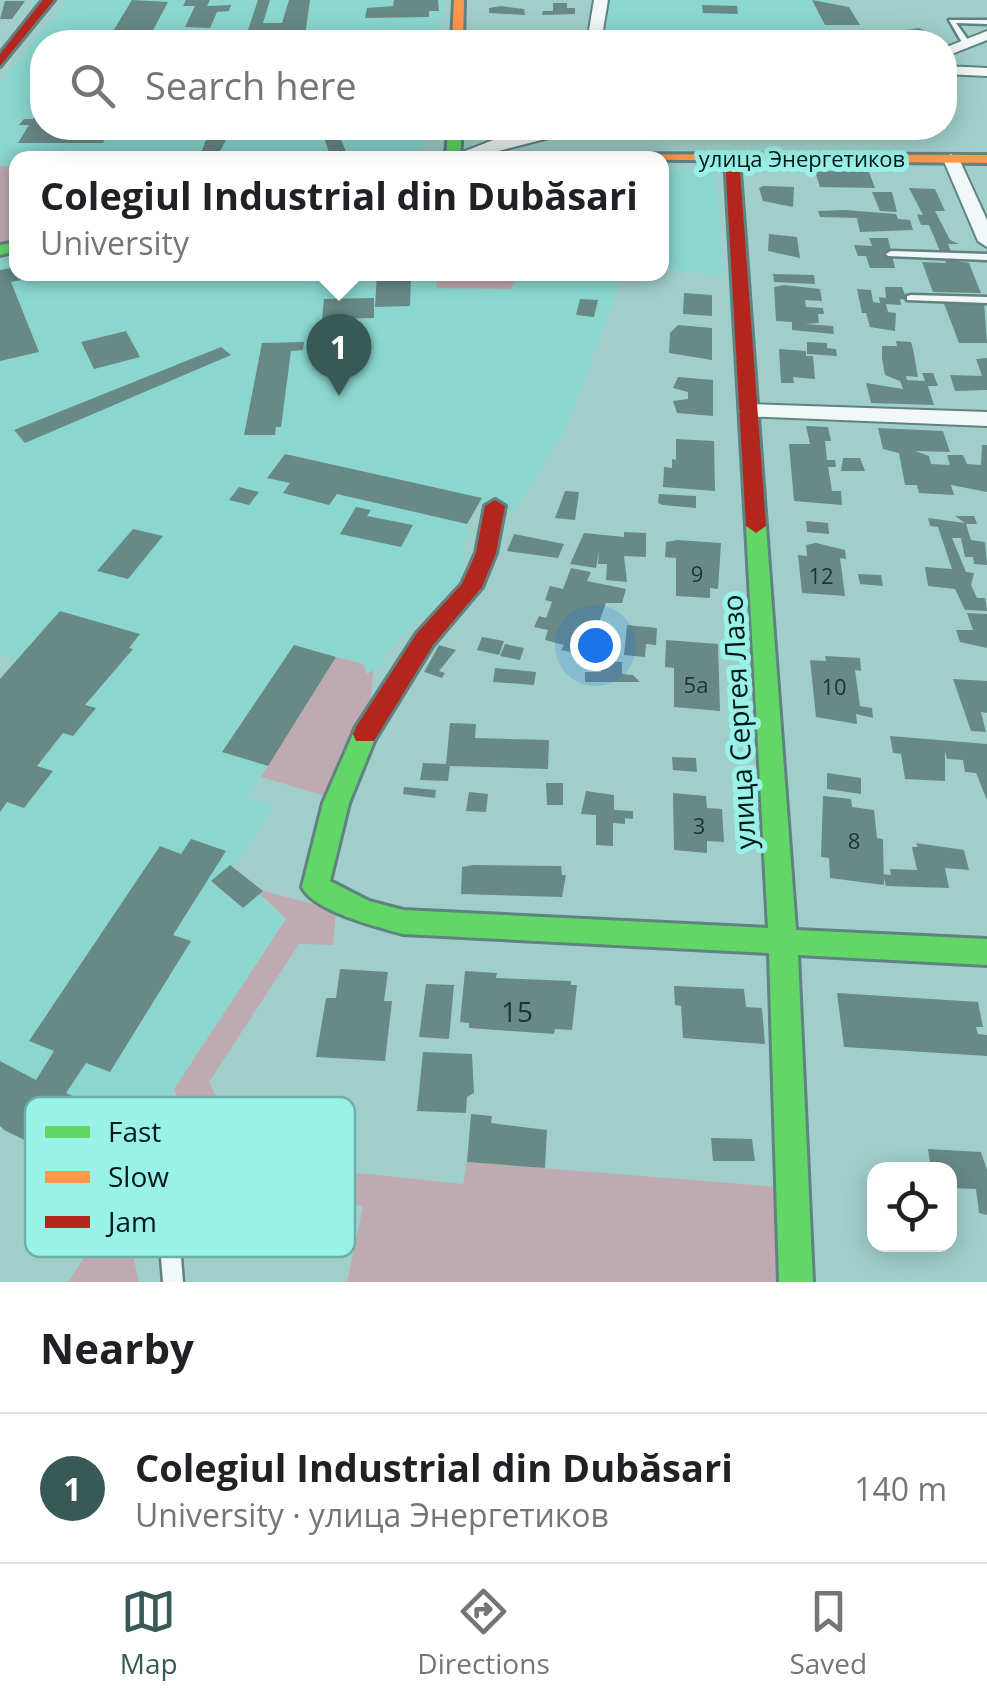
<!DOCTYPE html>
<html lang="en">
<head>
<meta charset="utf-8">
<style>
	:root { --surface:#fff; --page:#f6f6f6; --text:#202124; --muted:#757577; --line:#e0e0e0; --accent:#385956 }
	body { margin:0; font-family:"Open Sans",sans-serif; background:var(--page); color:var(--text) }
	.controls { position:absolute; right:30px; bottom:30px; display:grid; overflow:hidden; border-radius:20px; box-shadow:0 5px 25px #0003 }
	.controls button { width:90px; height:90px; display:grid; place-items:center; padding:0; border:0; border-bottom:2px solid var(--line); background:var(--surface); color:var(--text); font:50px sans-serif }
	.you { position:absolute; left:595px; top:645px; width:35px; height:35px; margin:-25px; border:8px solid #fff; border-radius:50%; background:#1a73e8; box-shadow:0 0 0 15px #1a73e833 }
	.badge { display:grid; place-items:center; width:65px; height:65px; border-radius:50%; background:var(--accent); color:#fff; font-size:32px; font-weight:700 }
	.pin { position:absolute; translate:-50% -82px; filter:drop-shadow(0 2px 5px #0008) }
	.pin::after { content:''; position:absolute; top:52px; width:35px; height:30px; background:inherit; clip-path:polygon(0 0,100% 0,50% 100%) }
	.popup { position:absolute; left:9px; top:151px; width:660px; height:130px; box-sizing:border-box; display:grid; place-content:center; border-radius:20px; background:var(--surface); filter:drop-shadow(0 2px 8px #0005); font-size:32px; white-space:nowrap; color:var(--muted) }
	.popup b { font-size:38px; color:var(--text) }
	.popup::after { content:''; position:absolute; left:50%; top:100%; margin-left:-20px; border:20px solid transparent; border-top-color:var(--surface) }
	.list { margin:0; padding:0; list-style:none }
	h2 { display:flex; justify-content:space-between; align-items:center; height:130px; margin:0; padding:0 40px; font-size:42px }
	h2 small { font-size:32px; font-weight:400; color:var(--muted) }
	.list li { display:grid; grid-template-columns:65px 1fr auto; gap:30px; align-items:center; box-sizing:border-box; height:150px; padding:0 40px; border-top:2px solid var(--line) }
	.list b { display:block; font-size:38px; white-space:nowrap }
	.list p { margin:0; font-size:32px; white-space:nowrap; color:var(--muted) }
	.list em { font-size:32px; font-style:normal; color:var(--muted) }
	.icon { flex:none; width:55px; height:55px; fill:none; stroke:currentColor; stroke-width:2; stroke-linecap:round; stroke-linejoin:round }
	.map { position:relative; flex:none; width:987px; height:1282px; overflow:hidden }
	.search { position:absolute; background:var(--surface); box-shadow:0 5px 25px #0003; left:30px; right:30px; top:30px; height:110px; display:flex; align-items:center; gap:25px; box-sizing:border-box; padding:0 35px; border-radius:40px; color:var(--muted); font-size:38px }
	.sheet { height:280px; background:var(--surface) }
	nav { display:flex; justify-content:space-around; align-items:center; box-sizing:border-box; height:140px; border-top:2px solid var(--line); background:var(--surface); font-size:28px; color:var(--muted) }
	nav a { display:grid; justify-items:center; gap:5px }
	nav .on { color:var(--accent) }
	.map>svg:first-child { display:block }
	.built { fill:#8bd7d0 }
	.green { fill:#c0aab1 }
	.building { fill:#688986 }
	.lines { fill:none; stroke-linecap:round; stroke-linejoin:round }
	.lane-casing { stroke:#608380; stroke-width:5 }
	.street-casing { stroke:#608380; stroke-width:4 }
	.fast-casing { stroke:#608380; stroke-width:6 }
	.slow-casing { stroke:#608380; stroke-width:6 }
	.jam-casing { stroke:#608380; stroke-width:6 }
	.lane { fill:#f1f8f7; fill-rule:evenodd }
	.street { fill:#f1f8f7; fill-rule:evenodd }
	.fast { fill:#63d668; fill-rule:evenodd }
	.slow { fill:#ff974d; fill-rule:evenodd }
	.jam { fill:#b3261e; fill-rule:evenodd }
	.labels { text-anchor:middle; stroke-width:10; stroke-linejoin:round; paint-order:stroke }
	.far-street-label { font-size:22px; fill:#001917; stroke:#99f1e7 }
	.number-label { font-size:22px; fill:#1a3533 }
	.street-label { font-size:28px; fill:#001917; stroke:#99f1e7 }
	.near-number-label { font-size:28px; fill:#1a3533 }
	.key { fill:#99f1e7; stroke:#6bb0a9; stroke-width:2.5 }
	.key-label { font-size:28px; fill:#001917 }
</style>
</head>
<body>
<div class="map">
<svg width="987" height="1282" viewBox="0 0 987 1282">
	<rect width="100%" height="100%" fill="#a0cfcb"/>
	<!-- built -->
	<g class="built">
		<polygon points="67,0 445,0 438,42 42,42 42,128 426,128 422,155 16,158 16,167 0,166 0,84"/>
		<polygon points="606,0 829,0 833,7 849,7 860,25 826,25 851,42 601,39"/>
		<polygon points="662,169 715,170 723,275 662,270"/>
		<polygon points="16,257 16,274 637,274 621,282 565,430 514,511 479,503 467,524 463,577 382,655 386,664 366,674 268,766 247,797 274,808 233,867 286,918 112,1184 0,1126 0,679 18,658 0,653 0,261"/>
	</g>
	<!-- green -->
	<g class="green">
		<polygon points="0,166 16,167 16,239 0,243"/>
		<polygon points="439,274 517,274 511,289 436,288"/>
		<polygon points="336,657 363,664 367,674 373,670 371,701 329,797 261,777"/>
		<polygon points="263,891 336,910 333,945 299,944 209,1082 251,1162 463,1184 467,1162 780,1187 780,1282 347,1282 363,1206 217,1195 174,1089 286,919 260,894"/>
		<polygon points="121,1202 139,1282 68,1282 70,1279"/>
	</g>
	<!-- building -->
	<g class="building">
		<polygon points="132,0 168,2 150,36 110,36"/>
		<polygon points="186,0 210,0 207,6 231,5 229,11 217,12 210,28 185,27 195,6 183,6"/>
		<polygon points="258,0 270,0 263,23 282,23 289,0 310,0 305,36 247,33"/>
		<polygon points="394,0 438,0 439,11 429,11 429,17 365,18 367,8 393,6"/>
		<polygon points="812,0 849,7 860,25 825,25"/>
		<polygon points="5,1 25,1 12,19 0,19"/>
		<polygon points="553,3 567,3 567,8 575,8 575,14 542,15 543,11 553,11"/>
		<polygon points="702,5 737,6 738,14 703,13"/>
		<polygon points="501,6 524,9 525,15 489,13 489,8"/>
		<polygon points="919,28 935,35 911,41 894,32"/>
		<polygon points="879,33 898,42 864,42 855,38"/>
		<polygon points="42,104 42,128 111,128 103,143 18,143 29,125 19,125 24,119 33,119"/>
		<polygon points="353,128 399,128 398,136 351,136"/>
		<polygon points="321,129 337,129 348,157 331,158"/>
		<polygon points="206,140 226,140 216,158 199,158"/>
		<polygon points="825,171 869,172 875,188 820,187 815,172"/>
		<polygon points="763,186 794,187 793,207 763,201 759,188"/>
		<polygon points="909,188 935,189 945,211 935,211 950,240 959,244 948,244 951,252 940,251 929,225 921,225 917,214 923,215"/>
		<polygon points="872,192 892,192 897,212 880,211"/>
		<polygon points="845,210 896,214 898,219 910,220 913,230 860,232 857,218 820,217 818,211"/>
		<polygon points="769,234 797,237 800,258 768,251"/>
		<polygon points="869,238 888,238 895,268 870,268 866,256 858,256 854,245 872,246"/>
		<polygon points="945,259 969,263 981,293 933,292 922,262 946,263"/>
		<polygon points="16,267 21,280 11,282 39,352 0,361 0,270"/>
		<polygon points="377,274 411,274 410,306 375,307"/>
		<polygon points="773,274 814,275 815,284 774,282"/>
		<polygon points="784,285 820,289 822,301 805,300 806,307 823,308 824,314 818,314 819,323 805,324 833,326 834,334 792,330 792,322 776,321 774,287"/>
		<polygon points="885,287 902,287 907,300 900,299 901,305 886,304 888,312 896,313 895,331 870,327 866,313 862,313 857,289 871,290 873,302 880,303 879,297 886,298"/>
		<polygon points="684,293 712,295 712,316 683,314"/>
		<polygon points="374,298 374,318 322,319 324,299"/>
		<polygon points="580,299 598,300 594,317 576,315"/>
		<polygon points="943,301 984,302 987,343 959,343"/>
		<polygon points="678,325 712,328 712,360 669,353 670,333"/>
		<polygon points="126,331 140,357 94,369 81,342"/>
		<polygon points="896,341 911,342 913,349 918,377 906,376 907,380 925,381 922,373 933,373 938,386 928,386 934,405 871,403 866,383 903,389 900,381 885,375 882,358 882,346 897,346"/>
		<polygon points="304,342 303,350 291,351 281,427 276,427 275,435 244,435 262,343"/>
		<polygon points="807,342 827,343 827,348 836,349 837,356 807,354"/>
		<polygon points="221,347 231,355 25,443 14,430"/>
		<polygon points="779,349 806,351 806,356 813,356 815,379 793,377 794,383 781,383"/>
		<polygon points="987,358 987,390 955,391 950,375 982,376 976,359"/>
		<polygon points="678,377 713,380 713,416 677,413 673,401 688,399 688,392 673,388"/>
		<polygon points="806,426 828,427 831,441 825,441 827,460 835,460 836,467 828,467 832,491 841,491 842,505 794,501 789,444 810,444"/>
		<polygon points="878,428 943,431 950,452 915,451 929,456 931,464 950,465 947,455 963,455 967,464 981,465 982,445 987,445 987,492 951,485 954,495 919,493 917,485 905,485 899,453 883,449"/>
		<polygon points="676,439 714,441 715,491 663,487 664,467 672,468 672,459 676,460"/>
		<polygon points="285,454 482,498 467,524 337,494 329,505 283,493 290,483 267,478"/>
		<polygon points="843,458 860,458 865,471 841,471"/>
		<polygon points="239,487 259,492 249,505 229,500"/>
		<polygon points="565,491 579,492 575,520 555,518"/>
		<polygon points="659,494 696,496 696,508 663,505 658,503"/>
		<polygon points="356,507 371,510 367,516 413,525 401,547 340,534"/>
		<polygon points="955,516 974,516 977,524 966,524 971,540 985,542 987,565 974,564 973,557 965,557 961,538 952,538 966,572 974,573 971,585 977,598 985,598 987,611 965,610 955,589 928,586 925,567 952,569 938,527 930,526 928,518 965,523"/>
		<polygon points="806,521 828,523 829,534 807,532"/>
		<polygon points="133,529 163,536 128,579 97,571"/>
		<polygon points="624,532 646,533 646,557 624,556 627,582 606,580 607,564 598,564 599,551 596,568 570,564 584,533 624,537"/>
		<polygon points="514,534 564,544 558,558 507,551"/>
		<polygon points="677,540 721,543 718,589 710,588 710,598 676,596 676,558 665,557 666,542"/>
		<polygon points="816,543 845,550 846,559 840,558 845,596 802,593 798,555 807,556 806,545"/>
		<polygon points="571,568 591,572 587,581 626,589 622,603 606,603 594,636 601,637 598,648 591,647 588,656 561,650 564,645 545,640 548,630 534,627 539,616 546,618 552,602 545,600 550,586 563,589"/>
		<polygon points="858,574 881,575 883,586 860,584"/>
		<polygon points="60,611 140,634 129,648 133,649 85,705 96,708 73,736 63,733 37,766 53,771 24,808 7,802 0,812 0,679"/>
		<polygon points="967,613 987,614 987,648 960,642 956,630 973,630"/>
		<polygon points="627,625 657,628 656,645 646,644 645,657 624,655"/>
		<polygon points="482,637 504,641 499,655 477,650"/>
		<polygon points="666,640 718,644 720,711 674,707 674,668 665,667"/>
		<polygon points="505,644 524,648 520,660 500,656"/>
		<polygon points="294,645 336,657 268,766 222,752"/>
		<polygon points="439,645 456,650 439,671 445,673 442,678 424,672"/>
		<polygon points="825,656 860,658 861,671 855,670 860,706 872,708 873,718 856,714 857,724 816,717 810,660 826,661"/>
		<polygon points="601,661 622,662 622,674 633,675 640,682 585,682 585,672 601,672"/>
		<polygon points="495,668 536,672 534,685 493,682"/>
		<polygon points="953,679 987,681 987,713 981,712 986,732 971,731"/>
		<polygon points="450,723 476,724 475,738 549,740 548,769 450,766 448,781 420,780 423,763 446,764"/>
		<polygon points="890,736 987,744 987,800 976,773 965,772 963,760 947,759 945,751 945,781 905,779 901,754 893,753"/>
		<polygon points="672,757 696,758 697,772 673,770"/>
		<polygon points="827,773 861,778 861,794 827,789"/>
		<polygon points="546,783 563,783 563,805 547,805"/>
		<polygon points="404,787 436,790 435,798 403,794"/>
		<polygon points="586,791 614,795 614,810 633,811 633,819 625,818 625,824 613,823 613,846 596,845 596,815 581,814"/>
		<polygon points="469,792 488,794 486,812 466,811"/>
		<polygon points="673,793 706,796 707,808 722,809 724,842 707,841 707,853 674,850"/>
		<polygon points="823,796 851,799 852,807 874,810 877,838 883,839 884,885 830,878 829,858 821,857"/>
		<polygon points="191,839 226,851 173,935 191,941 110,1072 86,1063 66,1093 93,1105 60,1157 4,1130 0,1126 0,1061 36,1080 54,1051 29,1041 160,846 181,854"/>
		<polygon points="916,843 964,850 969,870 945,868 949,888 886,886 883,874 891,875 890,869 917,870 912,847 918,847"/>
		<polygon points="230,865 263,891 243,908 211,881"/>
		<polygon points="473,865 561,866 562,875 566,875 562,897 461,894 462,867"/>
		<polygon points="340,969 388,972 384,1001 392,1001 385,1061 316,1057 326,998 336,998"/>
		<polygon points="465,971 497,973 496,978 571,981 571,985 577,985 572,1030 555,1029 554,1034 469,1028 469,1023 460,1022"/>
		<polygon points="426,984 454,985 449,1039 419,1037"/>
		<polygon points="674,986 744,989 746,1007 762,1008 765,1044 683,1038 681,1006 675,1005"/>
		<polygon points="837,993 978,1002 983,1027 976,1027 978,1034 987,1035 987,1056 844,1047"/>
		<polygon points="423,1052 472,1054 474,1093 467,1097 466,1113 417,1111"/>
		<polygon points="471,1114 492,1116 491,1123 547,1130 545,1168 467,1162"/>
		<polygon points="711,1138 752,1139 755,1161 713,1161"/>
		<polygon points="928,1149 981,1152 987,1170 987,1215 979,1213 976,1189 950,1188 950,1170 931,1169"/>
	</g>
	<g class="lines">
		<!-- lane casing -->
		<g class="lane-casing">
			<g id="lane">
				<polygon points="949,20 987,20 987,24 956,23 971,44 967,46 964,46"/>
				<polygon points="891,251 987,254 987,260 888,256 886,254"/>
				<polygon points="911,295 987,297 987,303 907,300 907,296"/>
				<polygon points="162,1134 169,1137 172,1144 183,1282 163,1282 152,1144 155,1137"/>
			</g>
		</g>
		<!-- street casing -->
		<g class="street-casing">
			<g id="street">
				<polygon points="594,0 608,0 601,42 587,42"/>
				<polygon points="987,31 987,40 944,57 944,48"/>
				<polygon points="944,66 987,68 987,76 944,74"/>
				<polygon points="557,128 588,128 471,158 447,158 496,139"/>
				<polygon points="951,154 959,159 987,220 987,247 978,241 943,159"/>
				<polygon points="750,404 987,412 987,426 742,416 739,411"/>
			</g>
		</g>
		<!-- fast casing -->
		<g class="fast-casing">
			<g id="fast">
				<polygon points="448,128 462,128 460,158 446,158"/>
				<polygon points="16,242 16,251 0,255 0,245"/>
				<path d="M756 519 766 526 796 930 987 939V965L798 955 813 1282H779L769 953 403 934C378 927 313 911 302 887L323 803 353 734 356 727H374L377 734 349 803 330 881 369 901 403 910 768 928 746 526Z"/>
			</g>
		</g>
		<!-- slow casing -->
		<g class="slow-casing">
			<g id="slow">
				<polygon points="454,0 464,0 463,42 452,42"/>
				<polygon points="498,154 987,155 987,163 491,158"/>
			</g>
		</g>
		<!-- jam casing -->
		<g class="jam-casing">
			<g id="jam">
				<polygon points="43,0 54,0 0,66 0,54"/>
				<polygon points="732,154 739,158 766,526 756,533 746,526 725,158"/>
				<polygon points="495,500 505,506 496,553 482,587 433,645 374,741 356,741 353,734 356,727 417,633 462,584 476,553 485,506"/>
			</g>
		</g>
		<!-- lane -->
		<use href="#lane" class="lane"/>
		<!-- street -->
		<use href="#street" class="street"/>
		<!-- fast -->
		<use href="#fast" class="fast"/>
		<!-- slow -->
		<use href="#slow" class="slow"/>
		<!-- jam -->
		<use href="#jam" class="jam"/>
	</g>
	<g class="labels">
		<!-- far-street labels -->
		<g class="far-street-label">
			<text x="802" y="167">улица Энергетиков</text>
		</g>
		<!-- number labels -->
		<g class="number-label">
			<text x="697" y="582">9</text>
			<text x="821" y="584">12</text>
			<text x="696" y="693">5а</text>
			<text x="834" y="695">10</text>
			<text x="699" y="834">3</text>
			<text x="854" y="849">8</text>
		</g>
		<!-- street labels -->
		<g class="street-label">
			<text transform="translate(739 722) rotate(-93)" y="10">улица Сергея Лазо</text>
		</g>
		<!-- near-number labels -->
		<g class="near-number-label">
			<text x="517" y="1022">15</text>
		</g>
	</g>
	<!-- legend -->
	<rect x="25" y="1097" width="330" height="160" rx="15" class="key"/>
	<rect x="45" y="1126" width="45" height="12" fill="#63d668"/>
	<rect x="45" y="1171" width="45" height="12" fill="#ff974d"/>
	<rect x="45" y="1216" width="45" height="12" fill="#b3261e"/>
	<g class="key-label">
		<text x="108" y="1142">Fast</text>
		<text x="108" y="1187">Slow</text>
		<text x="108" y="1232">Jam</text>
	</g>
</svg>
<div class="controls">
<button><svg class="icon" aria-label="locate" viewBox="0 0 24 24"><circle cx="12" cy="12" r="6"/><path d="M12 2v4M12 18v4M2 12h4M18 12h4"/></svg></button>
</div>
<div class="you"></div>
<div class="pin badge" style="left:339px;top:396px">1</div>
<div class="popup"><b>Colegiul Industrial din Dubăsari</b>University</div>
<div class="search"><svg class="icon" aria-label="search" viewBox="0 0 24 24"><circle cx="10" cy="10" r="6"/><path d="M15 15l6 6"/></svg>Search here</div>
</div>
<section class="sheet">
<h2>Nearby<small></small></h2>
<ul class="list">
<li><span class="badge">1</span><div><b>Colegiul Industrial din Dubăsari</b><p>University · улица Энергетиков</p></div><em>140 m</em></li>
</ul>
</section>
<nav>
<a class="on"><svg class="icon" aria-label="map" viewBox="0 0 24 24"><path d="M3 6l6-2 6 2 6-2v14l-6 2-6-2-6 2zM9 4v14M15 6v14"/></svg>Map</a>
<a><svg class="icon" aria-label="directions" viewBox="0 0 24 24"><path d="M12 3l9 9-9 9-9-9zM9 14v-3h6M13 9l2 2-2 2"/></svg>Directions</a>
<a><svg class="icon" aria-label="saved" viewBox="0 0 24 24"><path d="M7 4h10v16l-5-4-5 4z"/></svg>Saved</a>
</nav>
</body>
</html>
